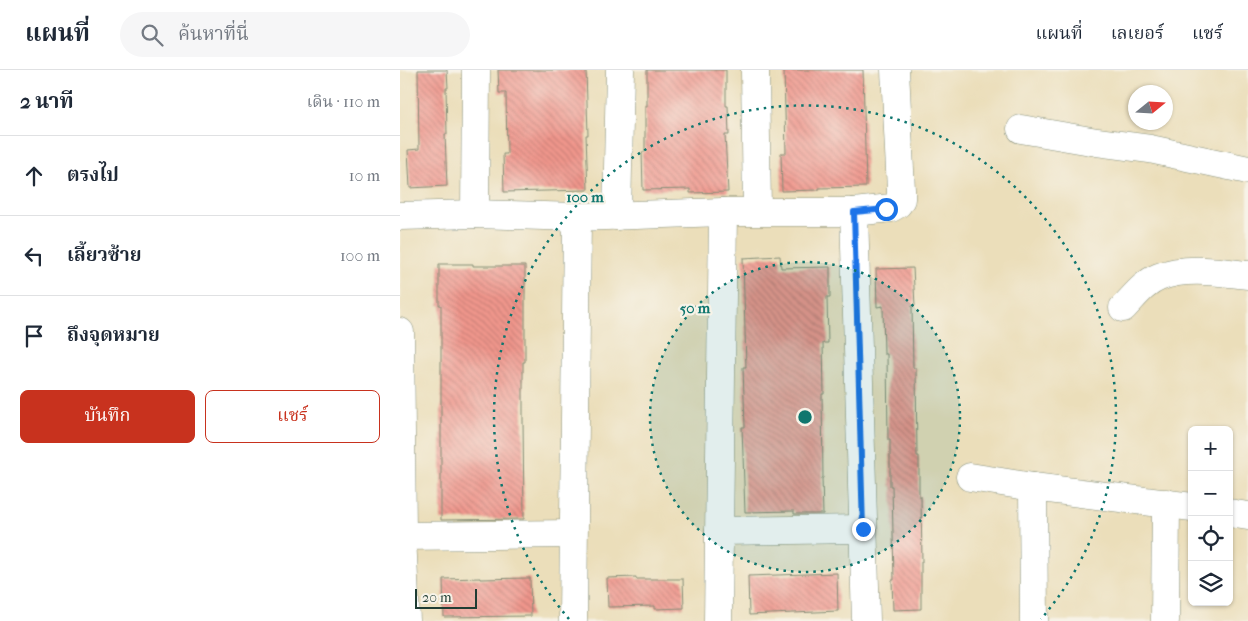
<!DOCTYPE html>
<html lang="th">
<head>
<meta charset="utf-8">
<style>
	:root { --surface:#fff; --page:#f6f6f7; --text:#1f2937; --muted:#747a83; --line:#e0e1e3; --accent:#c8321e }
	body { margin:0; font-family:"IM FELL French Canon","Noto Serif Thai",serif; background:var(--page); color:var(--text) }
	.controls { position:absolute; right:15px; bottom:15px; display:grid; overflow:hidden; border-radius:8px; box-shadow:0 1px 4px #0004 }
	.controls button { width:45px; height:45px; display:grid; place-items:center; padding:0; border:0; border-bottom:1px solid var(--line); background:var(--surface); color:var(--text); font:25px sans-serif }
	.compass { position:absolute; left:728px; top:15px; width:45px; height:45px; border-radius:50%; background:var(--surface); box-shadow:0 1px 4px #0004; rotate:72deg }
	.scale { position:absolute; left:15px; bottom:12px; width:62px; box-sizing:border-box; padding-left:5px; border:2px solid #1f3d34; border-top:0; font-size:14px; line-height:18px; white-space:nowrap; color:#1f3d34; -webkit-text-stroke:4px #f7f3e8; paint-order:stroke }
	.stop { position:absolute; width:15px; height:15px; margin:-11px; border:4px solid #1a73e8; border-radius:50%; background:#fff }
	.stop.end { background:#1a73e8; border-color:#fff; box-shadow:0 1px 5px #0008 }
	.list { margin:0; padding:0; list-style:none }
	h2 { display:flex; justify-content:space-between; align-items:center; height:65px; margin:0; padding:0 20px; font-size:21px }
	h2 small { font-size:16px; font-weight:400; color:var(--muted) }
	.list li { display:grid; grid-template-columns:32px 1fr auto; gap:15px; align-items:center; box-sizing:border-box; height:80px; padding:0 20px; border-top:1px solid var(--line) }
	.list b { display:block; font-size:19px; white-space:nowrap }
	.list em { font-size:16px; font-style:normal; color:var(--muted) }
	.actions { display:flex; gap:10px; padding:15px 20px }
	.actions a { flex:1; padding:11px 0; border:1px solid var(--accent); border-radius:8px; text-align:center; font-size:18px; color:var(--accent) }
	.actions .main { background:var(--accent); color:#fff }
	.icon { flex:none; width:28px; height:28px; fill:none; stroke:currentColor; stroke-width:2; stroke-linecap:round; stroke-linejoin:round }
	.map { position:relative; flex:none; width:848px; height:551px; overflow:hidden }
	header { display:flex; align-items:center; gap:30px; box-sizing:border-box; height:70px; padding:0 25px; background:var(--surface); border-bottom:1px solid var(--line) }
	header strong { font-size:24px }
	nav { display:flex; gap:28px; margin-inline-start:auto; font-size:18px }
	.search { width:350px; height:45px; background:var(--page); display:flex; align-items:center; gap:12px; box-sizing:border-box; padding:0 18px; border-radius:28px; color:var(--muted); font-size:19px }
	main { display:flex }
	aside { flex:1; background:var(--surface) }
	.map>svg:first-child { display:block }
	.building { fill:url(#building-back-hatch) }
	.lines { fill:none; stroke-linecap:round; stroke-linejoin:round }
	.minor-casing { stroke:#858e77; stroke-width:29 }
	.minor { stroke:#fff; stroke-width:28 }
	.route { stroke:#1a73e8; stroke-width:6 }
	.ring { fill:none; stroke:#0f766e; stroke-width:2.5; stroke-dasharray:2.5 5 }
	.centre { fill:#0f766e; stroke:#f7f3e8; stroke-width:2.5 }
	.ring-label { font-size:15px; text-anchor:middle; font-weight:bold; fill:#0f766e; stroke:#f7f3e8; stroke-width:4.5; stroke-linejoin:round; paint-order:stroke }
</style>
</head>
<body>
<header>
<strong>แผนที่</strong>
<div class="search"><svg class="icon" aria-label="search" viewBox="0 0 24 24"><circle cx="10" cy="10" r="6"/><path d="M15 15l6 6"/></svg>ค้นหาที่นี่</div>
<nav><a>แผนที่</a><a>เลเยอร์</a><a>แชร์</a></nav>
</header>
<main>
<aside>
<h2>2 นาที<small>เดิน · 110 m</small></h2>
<ul class="list">
<li><svg class="icon" aria-label="ahead" viewBox="0 0 24 24"><path d="M12 20V5M6 11l6-6 6 6"/></svg><div><b>ตรงไป</b></div><em>10 m</em></li>
<li><svg class="icon" aria-label="left" viewBox="0 0 24 24"><path d="M17 20v-9H6M10 6l-5 5 5 5"/></svg><div><b>เลี้ยวซ้าย</b></div><em>100 m</em></li>
<li><svg class="icon" aria-label="arrive" viewBox="0 0 24 24"><path d="M6 21V4h12l-3 4 3 4H6"/></svg><div><b>ถึงจุดหมาย</b></div></li>
</ul>
<div class="actions"><a class="main">บันทึก</a><a>แชร์</a></div>
</aside>
<div class="map">
<svg width="848" height="551" viewBox="0 0 848 551">
	<defs>
		<pattern id="building-back-hatch" width="6" height="6" patternUnits="userSpaceOnUse" patternTransform="scale(1.25)"><rect width="6" height="6" fill="#f0968c"/><path d="M-1 5l2 2M0 0l6 6M5-1l2 2" fill="none" stroke="#c27c73"/></pattern>
	</defs>
	<rect width="100%" height="100%" fill="#f7f3e8"/>
	<filter id="ink" filterUnits="userSpaceOnUse"><feTurbulence type="fractalNoise" baseFrequency=".02" numOctaves="2"/><feDisplacementMap in="SourceGraphic" scale="10" xChannelSelector="R" yChannelSelector="G"/><feConvolveMatrix kernelMatrix="1 2 1 2 8 2 1 2 1" color-interpolation-filters="sRGB"/></filter>
	<filter id="wash" filterUnits="userSpaceOnUse"><feTurbulence type="fractalNoise" baseFrequency=".0096" numOctaves="4" result="noise"/><feDisplacementMap in="SourceGraphic" scale="20" xChannelSelector="R" yChannelSelector="G"/><feGaussianBlur stdDeviation="1.12" result="paint"/><feColorMatrix in="noise" values="0 0 0 0 0 0 0 0 0 0 0 0 0 0 0 0 0 1.4 0 .05"/><feComposite in="paint" operator="in"/></filter>
	<g filter="url(#wash)">
		<rect width="100%" height="100%" fill="#ebdeba"/>
		<g id="blocks">
			<!-- building -->
			<g class="building">
				<polygon points="18,0 47,0 48,18 46,18 47,64 45,64 47,116 10,118 8,80 19,79"/>
				<polygon points="98,0 186,0 188,65 186,65 188,120 104,122 103,84 107,84 106,23 99,23"/>
				<polygon points="247,0 326,0 326,36 328,36 329,65 325,65 328,122 290,123 290,119 243,120 242,82 245,82 245,36 247,36"/>
				<polygon points="384,0 463,0 466,117 419,118 419,120 382,121 381,83 386,83"/>
				<polygon points="380,186 381,198 430,197 430,227 427,227 428,273 423,273 424,324 422,324 423,408 422,408 423,444 394,444 394,441 345,442 342,357 345,357 343,297 346,297 343,188"/>
				<polygon points="39,194 73,194 73,196 125,196 125,292 123,292 123,349 124,449 41,450 41,235 39,235"/>
				<polygon points="513,198 515,236 512,236 513,298 516,298 517,386 519,386 519,426 521,426 522,492 521,492 521,539 493,540 492,510 494,510 492,416 490,416 490,370 488,370 487,284 484,284 483,236 477,237 476,199"/>
				<polygon points="437,503 438,541 349,545 348,506"/>
				<polygon points="236,507 236,509 283,509 284,538 255,539 255,536 208,537 207,508"/>
				<polygon points="80,508 80,509 130,508 131,546 44,547 43,509"/>
			</g>
		</g>
	</g>
	<g filter="url(#ink)">
		<use href="#blocks" fill-opacity="0" stroke="#858e77" stroke-width="1"/>
		<g class="lines">
			<!-- minor casing -->
			<g class="minor-casing">
				<g id="minor">
					<polyline points="355,0 357,141"/>
					<polyline points="621,59 697,72 750,79 848,100"/>
					<polyline points="454,142 466,551"/>
					<polyline points="75,144 76,0"/>
					<polyline points="0,146 75,144 177,147 323,142 454,142 491,138 498,134 501,129 501,120 495,0"/>
					<polyline points="217,146 220,0"/>
					<path d="M723 238C734 227 744 213 759 207 785 196 820 202 848 205"/>
					<polyline points="0,262 2,466 6,551"/>
					<polyline points="570,407 633,417 792,437"/>
					<polyline points="633,417 634,551"/>
					<polyline points="829,443 848,446"/>
					<polyline points="319,461 463,459"/>
					<polyline points="2,466 173,464"/>
					<polyline points="173,551 177,147"/>
					<polyline points="318,551 323,142"/>
					<polyline points="765,551 766,433"/>
				</g>
			</g>
			<!-- minor -->
			<use href="#minor" class="minor"/>
		</g>
	</g>
	<g class="lines" filter="url(#ink)">
		<!-- route -->
		<polyline class="route" points="463,459 454,142 486,139"/>
	</g>
	<!-- distance rings -->
	<circle cx="405" cy="347" r="155" fill="#0f766e" fill-opacity=".12"/>
	<g class="ring">
		<circle cx="405" cy="347" r="155"/>
		<path d="M169 549A311 311 0 1 1 641 549"/>
	</g>
	<circle cx="405" cy="347" r="8" class="centre"/>
	<g class="ring-label">
		<text x="185" y="132">100 m</text>
		<text x="295" y="243">50 m</text>
	</g>
</svg>
<div class="controls">
<button>+</button>
<button>−</button>
<button><svg class="icon" aria-label="locate" viewBox="0 0 24 24"><circle cx="12" cy="12" r="6"/><path d="M12 2v4M12 18v4M2 12h4M18 12h4"/></svg></button>
<button><svg class="icon" aria-label="layers" viewBox="0 0 24 24"><path d="M12 4l9 5-9 5-9-5zM3 14l9 5 9-5"/></svg></button>
</div>
<svg class="compass" viewBox="-18 -18 36 36"><path d="M0-13l5 13h-10z" fill="#e53935"/><path d="M0 13l5-13h-10z" fill="#747a83"/></svg>
<div class="scale">20 m</div>
<div class="stop" style="left:486px;top:139px"></div>
<div class="stop end" style="left:463px;top:459px"></div>
</div>
</main>
</body>
</html>
